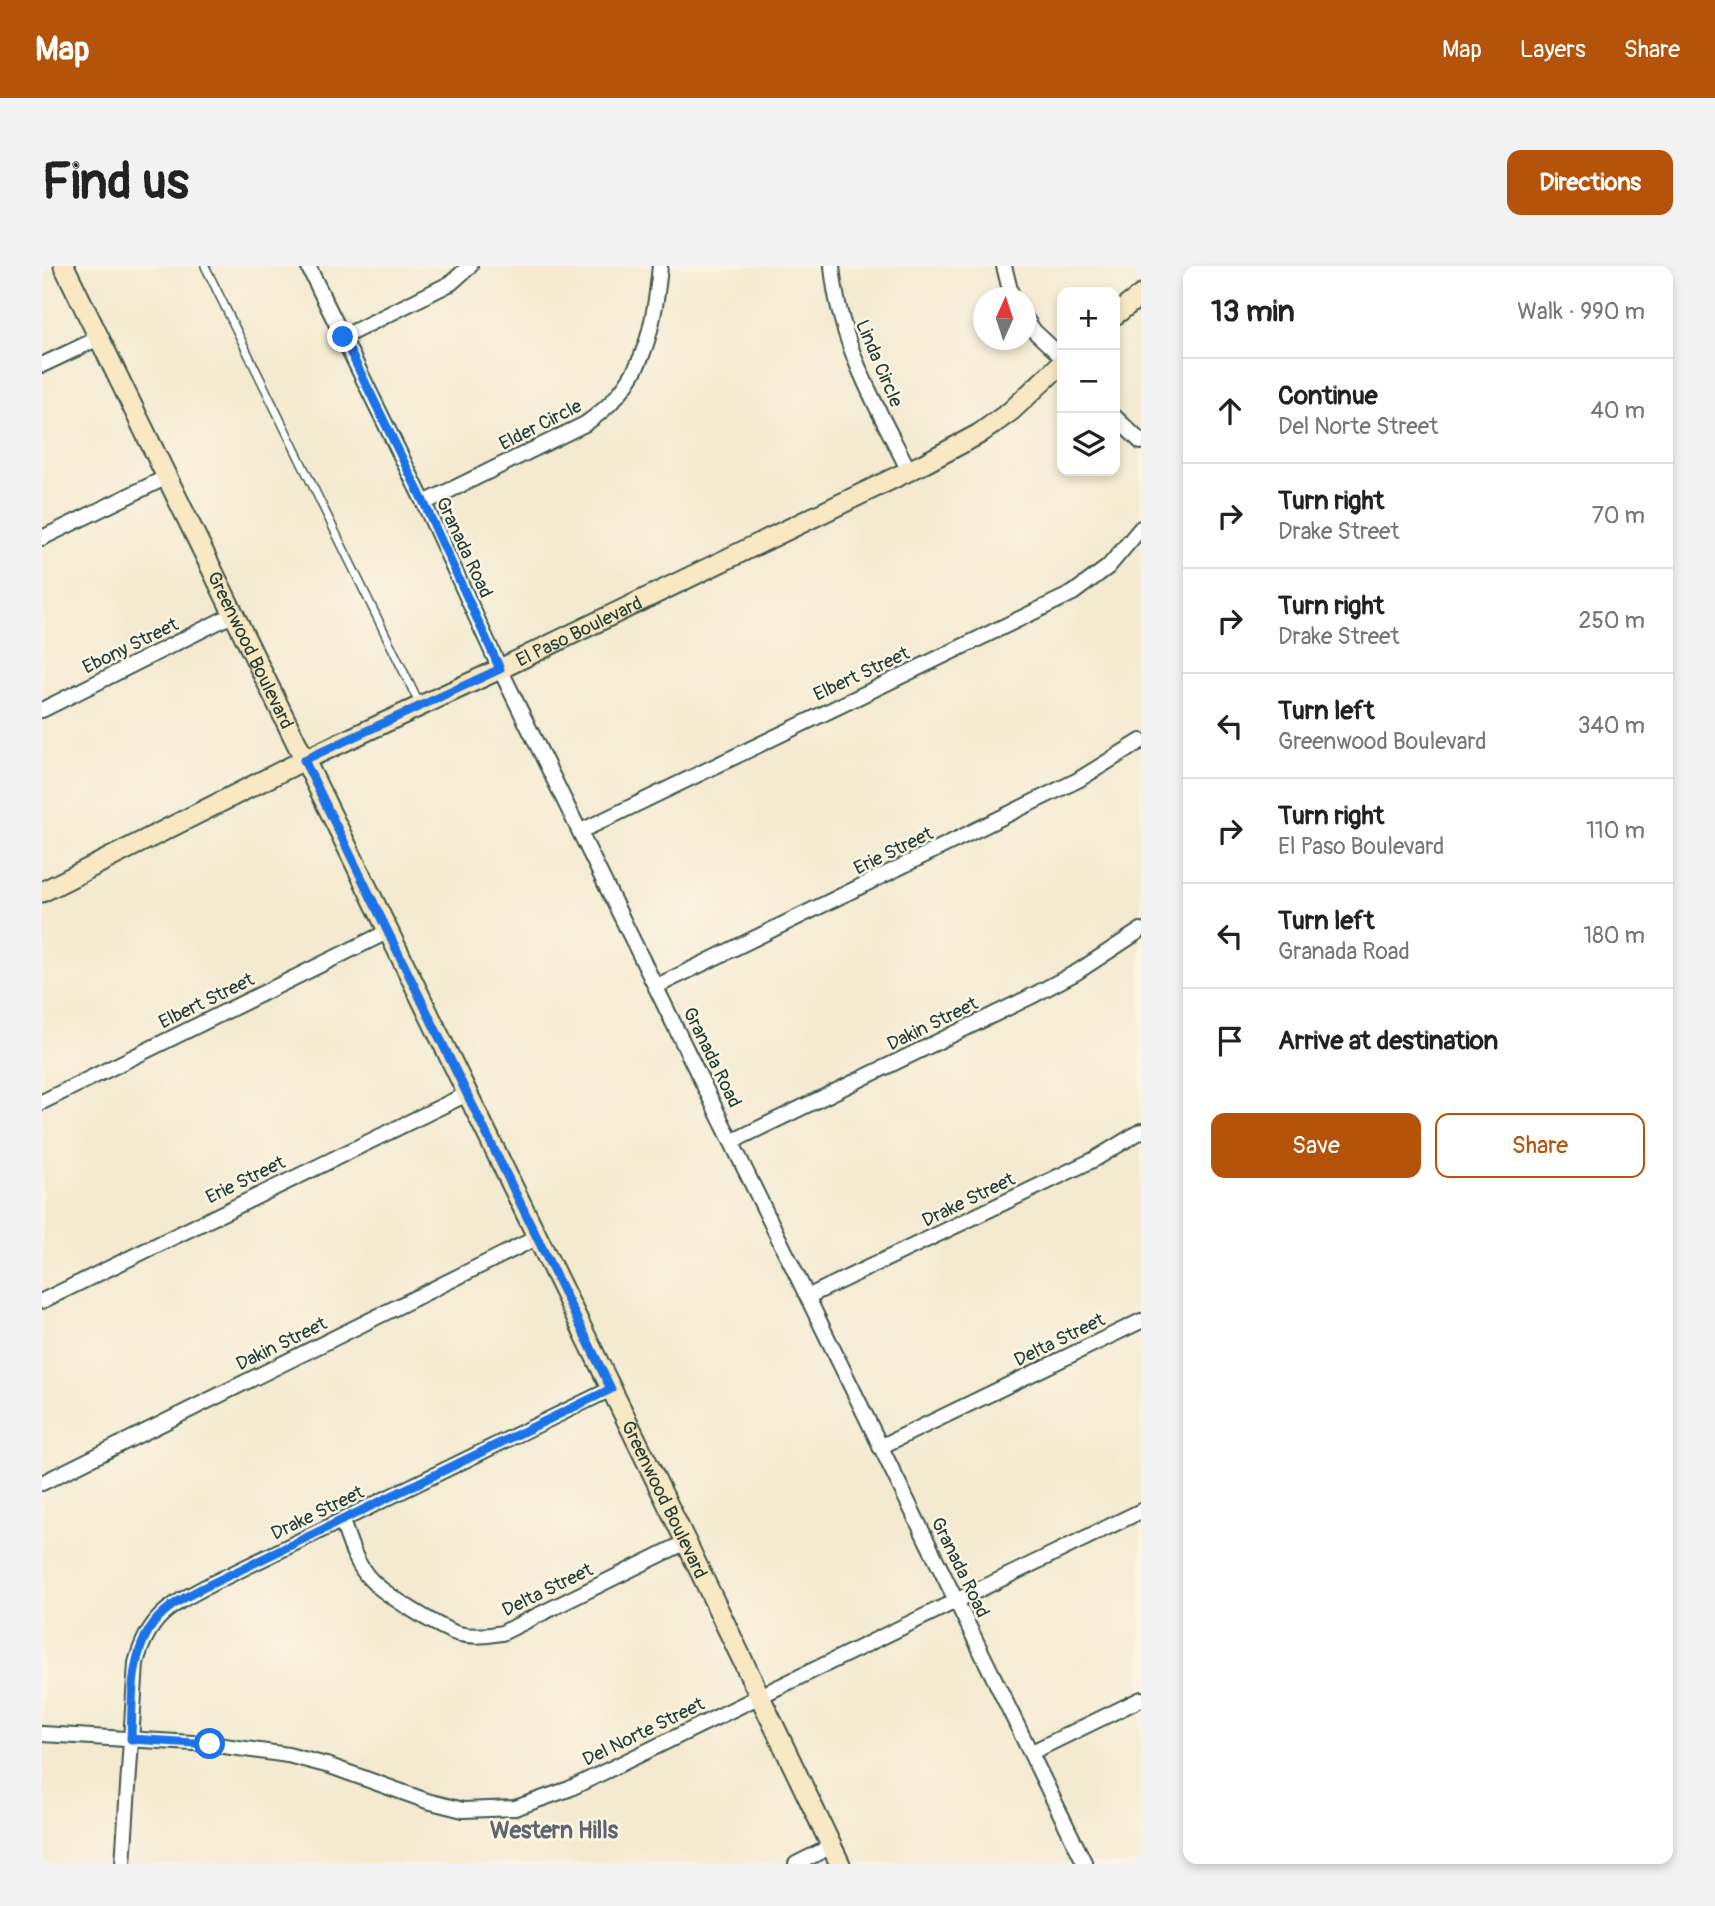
<!DOCTYPE html>
<html lang="en">
<head>
<meta charset="utf-8">
<style>
	:root { --surface:#fff; --page:#f2f2f2; --text:#222; --muted:#767676; --line:#e0e0e0; --accent:#b45309 }
	body { margin:0; font-family:Pangolin,sans-serif; background:var(--page); color:var(--text) }
	.controls { position:absolute; right:21px; top:21px; display:grid; overflow:hidden; border-radius:14px; box-shadow:0 4px 10px #0003 }
	.controls button { width:63px; height:63px; display:grid; place-items:center; padding:0; border:0; border-bottom:2px solid var(--line); background:var(--surface); color:var(--text); font:35px sans-serif }
	.compass { position:absolute; left:931px; top:21px; width:63px; height:63px; border-radius:50%; background:var(--surface); box-shadow:0 4px 10px #0003; rotate:3deg }
	.stop { position:absolute; width:21px; height:21px; margin:-16px; border:5px solid #1a73e8; border-radius:50%; background:#fff }
	.stop.end { background:#1a73e8; border-color:#fff; box-shadow:0 2px 7px #0008 }
	.list { margin:0; padding:0; list-style:none }
	h2 { display:flex; justify-content:space-between; align-items:center; height:91px; margin:0; padding:0 28px; font-size:30px }
	h2 small { font-size:23px; font-weight:400; color:var(--muted) }
	.list li { display:grid; grid-template-columns:46px 1fr auto; gap:21px; align-items:center; box-sizing:border-box; height:105px; padding:0 28px; border-top:2px solid var(--line) }
	.list b { display:block; font-size:26px; white-space:nowrap }
	.list p { margin:0; font-size:23px; white-space:nowrap; color:var(--muted) }
	.list em { font-size:23px; font-style:normal; color:var(--muted) }
	.actions { display:flex; gap:14px; padding:21px 28px }
	.actions a { flex:1; padding:16px 0; border:2px solid var(--accent); border-radius:14px; text-align:center; font-size:24px; color:var(--accent) }
	.actions .main { background:var(--accent); color:#fff }
	.icon { flex:none; width:38px; height:38px; fill:none; stroke:currentColor; stroke-width:2; stroke-linecap:round; stroke-linejoin:round }
	.map { position:relative; flex:none; width:1099px; height:1598px; overflow:hidden; border-radius:14px }
	header { display:flex; align-items:center; gap:42px; box-sizing:border-box; height:98px; padding:0 35px; background:var(--accent); color:#fff }
	header strong { font-size:33px }
	nav { display:flex; gap:38px; margin-inline-start:auto; font-size:24px }
	.intro { display:flex; align-items:center; justify-content:space-between; box-sizing:border-box; height:168px; padding:0 42px }
	h1 { margin:0; font-size:49px }
	.button { padding:18px 32px; border-radius:14px; background:var(--accent); color:#fff; font-size:24px; font-weight:700 }
	main { display:flex; gap:42px; padding:0 42px }
	aside { flex:1; background:var(--surface); border-radius:14px; box-shadow:0 4px 10px #0003 }
	.map>svg:first-child { display:block }
	.lines { fill:none; stroke-linecap:round; stroke-linejoin:round }
	.lane-casing { stroke:#3f574b; stroke-width:10 }
	.street-casing { stroke:#3f574b; stroke-width:18 }
	.secondary-casing { stroke:#3f574b; stroke-width:23 }
	.lane { stroke:#fff; stroke-width:7 }
	.street { stroke:#fff; stroke-width:14 }
	.secondary { stroke:#f8e8c3; stroke-width:19 }
	.route { stroke:#1a73e8; stroke-width:9 }
	.labels { text-anchor:middle; stroke-width:5; stroke-linejoin:round; paint-order:stroke }
	.street-label { font-size:19px; fill:#1f3d34; stroke:#fcf5e5 }
	.quarter-label { font-size:23px; font-weight:bold; fill:#5f6471; stroke:#fcf5e5 }
</style>
</head>
<body>
<header>
<strong>Map</strong>
<nav><a>Map</a><a>Layers</a><a>Share</a></nav>
</header>
<div class="intro"><h1>Find us</h1><a class="button">Directions</a></div>
<main>
<div class="map">
<svg width="1099" height="1598" viewBox="0 0 1099 1598">
	<rect width="100%" height="100%" fill="#fcf5e5"/>
	<filter id="ink" filterUnits="userSpaceOnUse"><feTurbulence type="fractalNoise" baseFrequency=".0143" numOctaves="2"/><feDisplacementMap in="SourceGraphic" scale="14" xChannelSelector="R" yChannelSelector="G"/><feConvolveMatrix kernelMatrix="1 2 1 2 8 2 1 2 1" color-interpolation-filters="sRGB"/></filter>
	<filter id="wash" filterUnits="userSpaceOnUse"><feTurbulence type="fractalNoise" baseFrequency=".00686" numOctaves="4" result="noise"/><feDisplacementMap in="SourceGraphic" scale="28" xChannelSelector="R" yChannelSelector="G"/><feGaussianBlur stdDeviation="1.57" result="paint"/><feColorMatrix in="noise" values="0 0 0 0 0 0 0 0 0 0 0 0 0 0 0 0 0 1.4 0 .05"/><feComposite in="paint" operator="in"/></filter>
	<g filter="url(#wash)">
		<rect width="100%" height="100%" fill="#f3ead0"/>
	</g>
	<g filter="url(#ink)">
		<g class="lines">
			<!-- lane casing -->
			<g class="lane-casing">
				<polyline id="lane" points="163,0 378,439"/>
			</g>
			<!-- street casing -->
			<g class="street-casing">
				<g id="street">
					<polyline points="266,0 382,237 458,403 1043,1598"/>
					<path d="M790 0C797 77 833 137 867 205"/>
					<polyline points="962,0 970,32"/>
					<polyline points="984,53 992,65 1020,91"/>
					<polyline points="301,71 409,17 428,0"/>
					<polyline points="0,99 57,72"/>
					<polyline points="1073,151 1099,176"/>
					<path d="M382 237 543 158C601 119 612 66 618 0"/>
					<polyline points="0,272 125,211"/>
					<polyline points="0,444 192,348"/>
					<polyline points="539,565 1031,327 1066,301 1099,262"/>
					<polyline points="615,720 1036,514 1099,475"/>
					<polyline points="0,836 345,666"/>
					<polyline points="691,875 988,731 1035,706 1099,664"/>
					<polyline points="767,1030 1053,893 1099,865"/>
					<polyline points="0,1035 425,828"/>
					<polyline points="838,1181 1099,1055"/>
					<polyline points="0,1217 494,972"/>
					<path d="M300 1255C307 1275 314 1299 329 1314 342 1328 399 1363 417 1368 432 1371 445 1370 460 1367L644 1276"/>
					<polyline points="0,1468 168,1478 246,1489 288,1500 385,1535 421,1544 473,1542 527,1523 1099,1245"/>
					<polyline points="990,1486 1099,1433"/>
					<path d="M81 1598 94 1397C107 1349 128 1340 169 1318L569 1123"/>
					<polyline points="754,1598 790,1580"/>
				</g>
			</g>
			<!-- secondary casing -->
			<g class="secondary-casing">
				<g id="secondary">
					<path id="s1" d="M22 0 644 1276 798 1598"/>
					<polyline points="1073,49 1099,29"/>
					<path id="s2" d="M0 626 262 494 458 403 881 198 937 168 969 145 1020 97"/>
				</g>
			</g>
			<!-- lane -->
			<use href="#lane" class="lane"/>
			<!-- street -->
			<use href="#street" class="street"/>
			<!-- secondary -->
			<use href="#secondary" class="secondary"/>
		</g>
	</g>
	<g class="lines" filter="url(#ink)">
		<!-- route -->
		<path class="route" d="M168 1478 89 1473C91 1427 86 1373 127 1342 140 1332 155 1325 169 1318L569 1123 262 494 458 403 382 237 301 71"/>
	</g>
	<g class="labels">
		<!-- street labels -->
		<g class="street-label">
			<text transform="translate(838 97) rotate(67)" y="7">Linda Circle</text>
			<text transform="translate(498 158) rotate(-27)" y="7">Elder Circle</text>
			<text transform="translate(423 281) rotate(65)" y="7">Granada Road</text>
			<text dy="7" stroke="none"><textPath href="#s2" startOffset="597">El Paso Boulevard</textPath></text>
			<text transform="translate(88 379) rotate(-26)" y="7">Ebony Street</text>
			<text dy="7" stroke="none"><textPath href="#s1" startOffset="427">Greenwood Boulevard</textPath></text>
			<text transform="translate(819 407) rotate(-25)" y="7">Elbert Street</text>
			<text transform="translate(851 584) rotate(-26)" y="7">Erie Street</text>
			<text transform="translate(164 734) rotate(-26)" y="7">Elbert Street</text>
			<text transform="translate(890 757) rotate(-26)" y="7">Dakin Street</text>
			<text transform="translate(671 791) rotate(64)" y="7">Granada Road</text>
			<text transform="translate(203 913) rotate(-26)" y="7">Erie Street</text>
			<text transform="translate(926 933) rotate(-26)" y="7">Drake Street</text>
			<text transform="translate(1017 1073) rotate(-26)" y="7">Delta Street</text>
			<text transform="translate(239 1077) rotate(-26)" y="7">Dakin Street</text>
			<text dy="7" stroke="none"><textPath href="#s1" startOffset="1372">Greenwood Boulevard</textPath></text>
			<text transform="translate(275 1246) rotate(-26)" y="7">Drake Street</text>
			<text transform="translate(919 1301) rotate(64)" y="7">Granada Road</text>
			<text transform="translate(505 1323) rotate(-26)" y="7">Delta Street</text>
			<text transform="translate(601 1465) rotate(-26)" y="7">Del Norte Street</text>
		</g>
		<!-- quarter labels -->
		<g class="quarter-label">
			<text x="512" y="1572">Western Hills</text>
		</g>
	</g>
</svg>
<div class="controls">
<button>+</button>
<button>−</button>
<button><svg class="icon" aria-label="layers" viewBox="0 0 24 24"><path d="M12 4l9 5-9 5-9-5zM3 14l9 5 9-5"/></svg></button>
</div>
<svg class="compass" viewBox="-18 -18 36 36"><path d="M0-13l5 13h-10z" fill="#e53935"/><path d="M0 13l5-13h-10z" fill="#767676"/></svg>
<div class="stop" style="left:168px;top:1478px"></div>
<div class="stop end" style="left:301px;top:71px"></div>
</div>
<aside>
<h2>13 min<small>Walk · 990 m</small></h2>
<ul class="list">
<li><svg class="icon" aria-label="ahead" viewBox="0 0 24 24"><path d="M12 20V5M6 11l6-6 6 6"/></svg><div><b>Continue</b><p>Del Norte Street</p></div><em>40 m</em></li>
<li><svg class="icon" aria-label="right" viewBox="0 0 24 24"><path d="M7 20v-9h11M14 6l5 5-5 5"/></svg><div><b>Turn right</b><p>Drake Street</p></div><em>70 m</em></li>
<li><svg class="icon" aria-label="right" viewBox="0 0 24 24"><path d="M7 20v-9h11M14 6l5 5-5 5"/></svg><div><b>Turn right</b><p>Drake Street</p></div><em>250 m</em></li>
<li><svg class="icon" aria-label="left" viewBox="0 0 24 24"><path d="M17 20v-9H6M10 6l-5 5 5 5"/></svg><div><b>Turn left</b><p>Greenwood Boulevard</p></div><em>340 m</em></li>
<li><svg class="icon" aria-label="right" viewBox="0 0 24 24"><path d="M7 20v-9h11M14 6l5 5-5 5"/></svg><div><b>Turn right</b><p>El Paso Boulevard</p></div><em>110 m</em></li>
<li><svg class="icon" aria-label="left" viewBox="0 0 24 24"><path d="M17 20v-9H6M10 6l-5 5 5 5"/></svg><div><b>Turn left</b><p>Granada Road</p></div><em>180 m</em></li>
<li><svg class="icon" aria-label="arrive" viewBox="0 0 24 24"><path d="M6 21V4h12l-3 4 3 4H6"/></svg><div><b>Arrive at destination</b></div></li>
</ul>
<div class="actions"><a class="main">Save</a><a>Share</a></div>
</aside>
</main>
</body>
</html>
